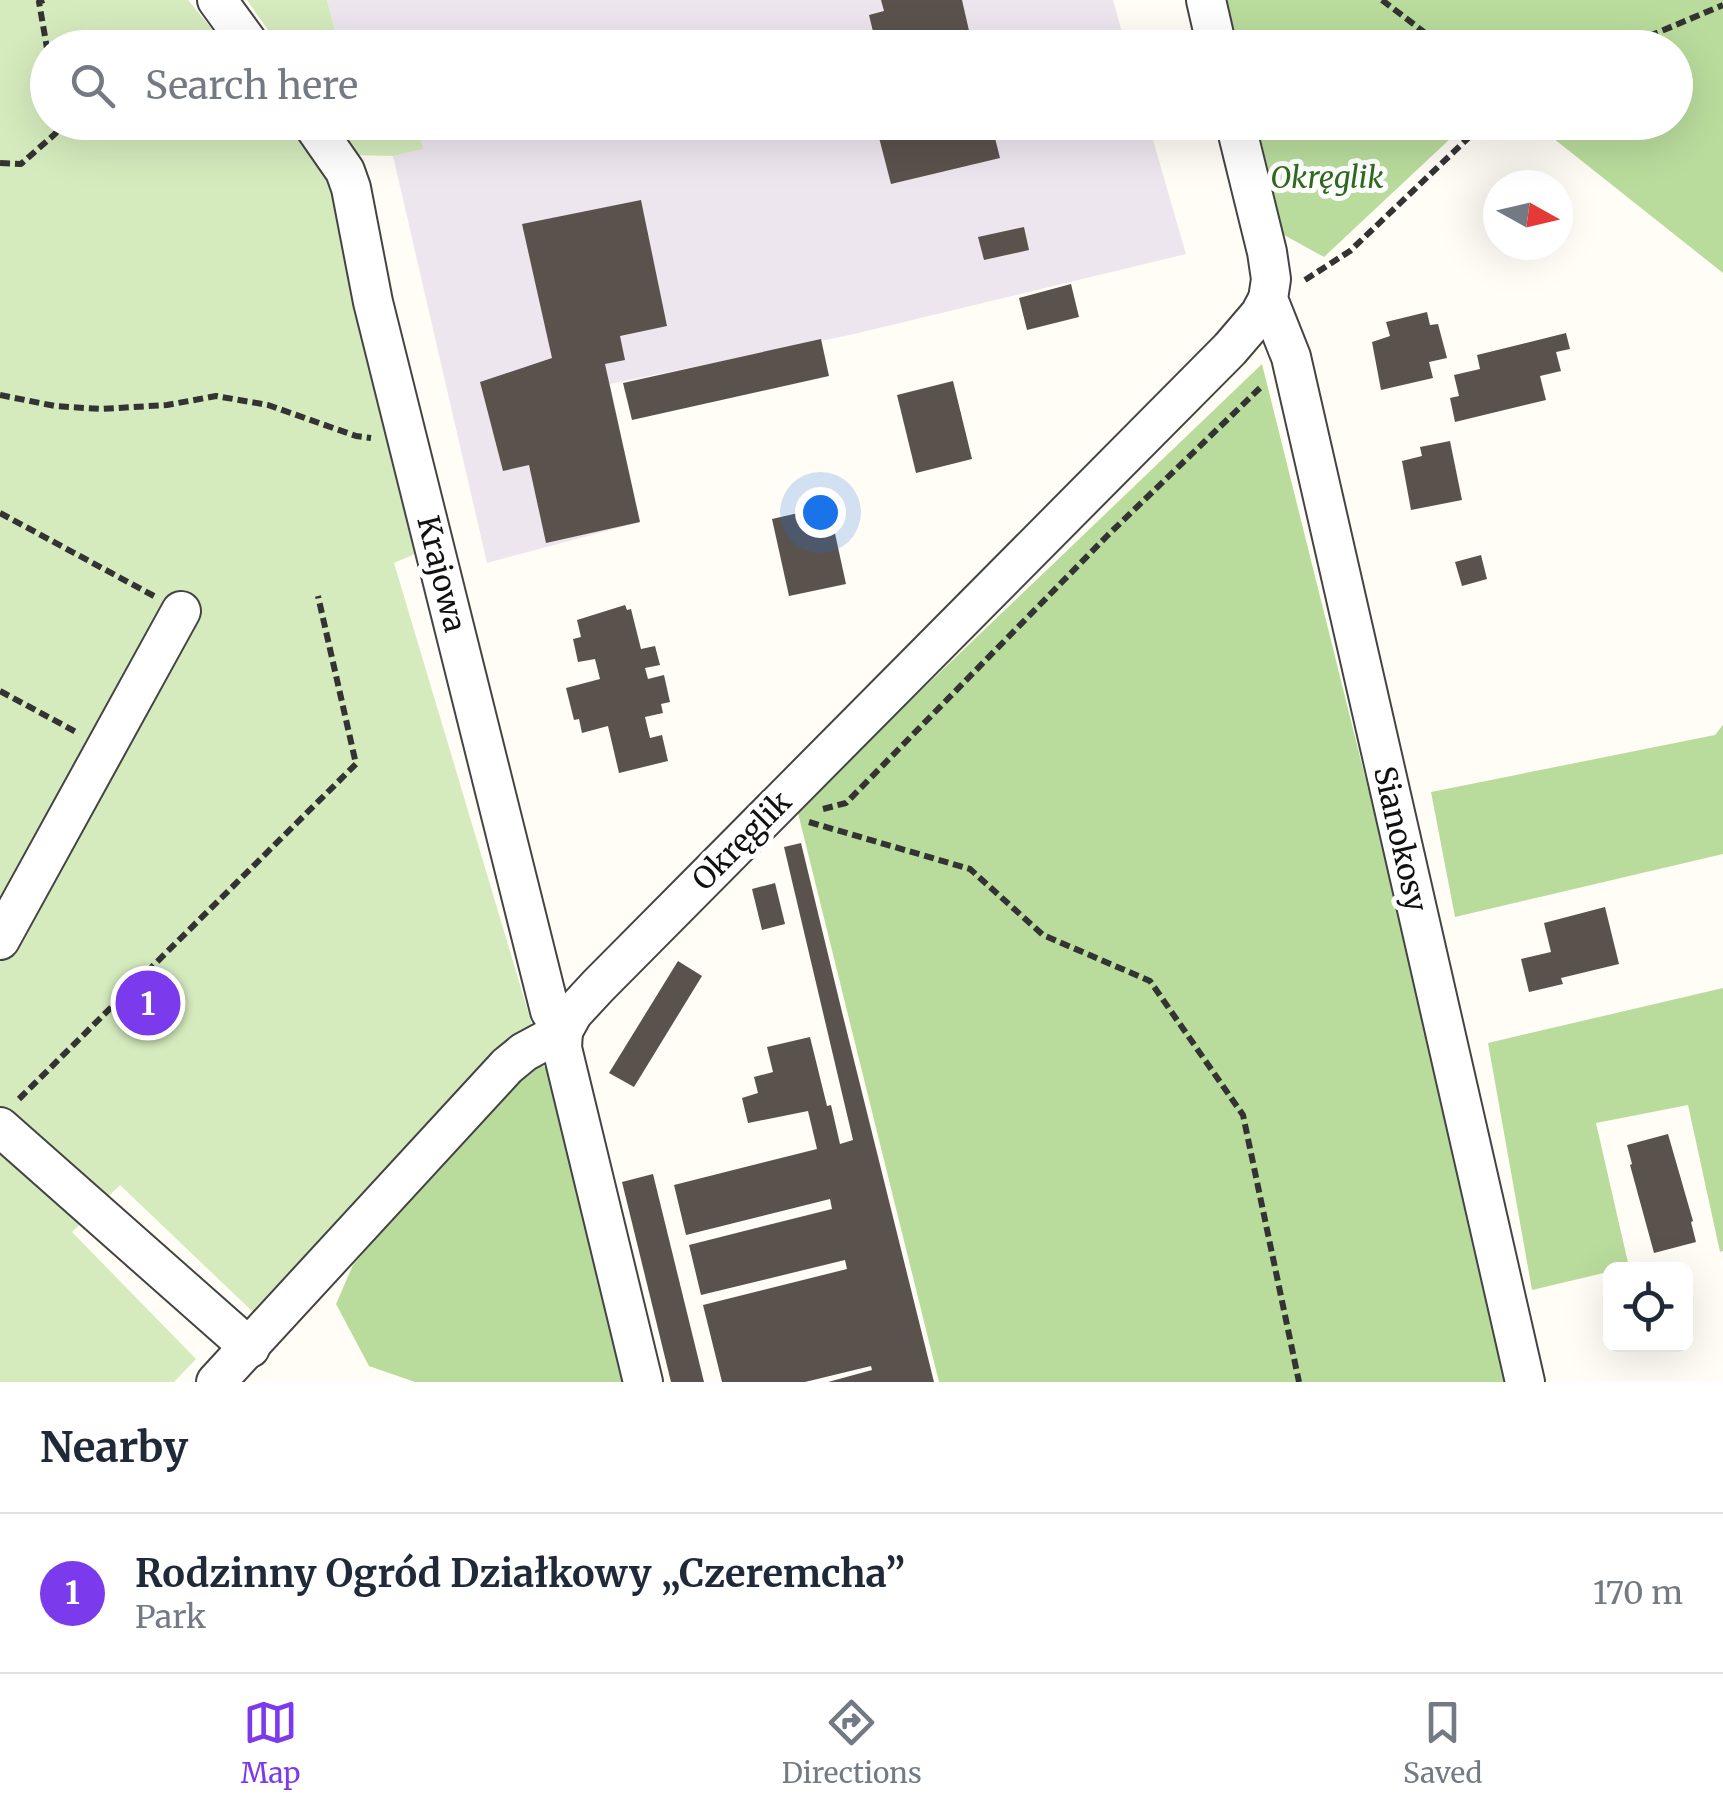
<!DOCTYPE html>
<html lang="en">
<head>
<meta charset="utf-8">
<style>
	:root { --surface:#fff; --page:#f6f6f7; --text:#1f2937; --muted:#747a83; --line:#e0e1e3; --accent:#7c3aed }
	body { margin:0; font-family:Merriweather,serif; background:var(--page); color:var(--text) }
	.controls { position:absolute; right:30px; bottom:30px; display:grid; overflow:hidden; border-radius:15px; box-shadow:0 10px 40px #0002 }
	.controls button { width:90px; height:90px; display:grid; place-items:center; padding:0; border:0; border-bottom:2px solid var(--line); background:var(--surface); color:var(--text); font:50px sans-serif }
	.compass { position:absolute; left:1483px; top:170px; width:90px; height:90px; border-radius:50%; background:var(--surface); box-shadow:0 10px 40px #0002; rotate:98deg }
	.you { position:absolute; left:820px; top:512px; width:35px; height:35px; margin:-25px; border:8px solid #fff; border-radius:50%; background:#1a73e8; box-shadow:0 0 0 15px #1a73e833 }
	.badge { display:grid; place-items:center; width:65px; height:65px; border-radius:50%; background:var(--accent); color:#fff; font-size:32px; font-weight:700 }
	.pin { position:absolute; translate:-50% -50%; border:5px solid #fff; box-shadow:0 2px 10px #0006 }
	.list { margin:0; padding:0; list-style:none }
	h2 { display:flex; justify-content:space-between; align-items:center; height:130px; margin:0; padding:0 40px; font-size:42px }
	h2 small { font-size:32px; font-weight:400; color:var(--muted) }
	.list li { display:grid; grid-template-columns:65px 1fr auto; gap:30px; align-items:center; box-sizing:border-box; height:160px; padding:0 40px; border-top:2px solid var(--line) }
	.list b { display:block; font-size:38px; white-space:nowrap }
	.list p { margin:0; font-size:32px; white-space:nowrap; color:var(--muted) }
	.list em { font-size:32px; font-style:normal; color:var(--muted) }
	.icon { flex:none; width:55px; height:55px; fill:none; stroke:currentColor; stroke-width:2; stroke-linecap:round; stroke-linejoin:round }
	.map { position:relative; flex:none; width:1723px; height:1382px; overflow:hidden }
	.search { position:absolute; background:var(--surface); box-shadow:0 10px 40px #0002; left:30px; right:30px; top:30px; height:110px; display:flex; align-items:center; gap:25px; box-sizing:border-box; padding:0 35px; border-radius:55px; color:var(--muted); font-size:38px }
	.sheet { height:290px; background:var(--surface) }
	nav { display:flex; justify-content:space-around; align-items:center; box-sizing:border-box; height:140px; border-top:2px solid var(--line); background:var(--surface); font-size:28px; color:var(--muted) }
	nav a { display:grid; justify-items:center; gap:5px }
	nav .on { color:var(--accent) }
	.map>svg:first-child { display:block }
	.industrial { fill:#eee6ef }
	.green { fill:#d5ebbd }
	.forest { fill:#b9dc9c }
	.building { fill:#5a524d }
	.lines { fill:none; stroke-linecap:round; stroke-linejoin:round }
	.minor-casing { stroke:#444; stroke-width:42 }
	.path { stroke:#333; stroke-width:6; stroke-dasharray:10 5; stroke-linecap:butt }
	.minor { stroke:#fff; stroke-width:38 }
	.labels { text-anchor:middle; stroke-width:10; stroke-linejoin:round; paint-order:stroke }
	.park-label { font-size:30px; font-style:italic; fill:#2f6b1f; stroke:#fff }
	.street-label { font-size:30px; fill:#111; stroke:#fff }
</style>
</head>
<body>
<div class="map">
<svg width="1723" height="1382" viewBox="0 0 1723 1382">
	<rect width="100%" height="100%" fill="#fffdf5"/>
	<!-- industrial -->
	<g class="industrial">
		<polygon points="327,0 1113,0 1126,47 339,47"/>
		<polygon points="416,122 1148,123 1186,254 850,335 610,384 640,522 487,563 393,156 422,149"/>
	</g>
	<!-- green -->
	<g class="green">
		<polygon points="0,0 188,0 227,47 48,48 48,122 290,123 327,168 347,230 417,553 394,563 532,1025 253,1312 120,1185 72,1232 196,1359 174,1382 0,1382"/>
		<polygon points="247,0 327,0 339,47 280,47"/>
		<polygon points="333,123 416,123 423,149 393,156 353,155"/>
	</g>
	<!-- forest -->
	<g class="forest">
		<polygon points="1227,0 1723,0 1723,273 1534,123 1676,122 1676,48 1238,47"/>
		<polygon points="1257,123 1257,122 1467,123 1324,257 1284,235"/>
		<polygon points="1262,364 1516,1382 939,1382 797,809"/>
		<polygon points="1723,725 1723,854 1455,917 1431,792 1715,735"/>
		<polygon points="1723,988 1723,1251 1720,1252 1688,1105 1596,1123 1629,1267 1532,1290 1488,1043"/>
		<polygon points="540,1065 550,1069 628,1382 415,1382 369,1366 336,1304 353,1265 524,1066"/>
	</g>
	<!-- building -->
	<g class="building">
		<polygon points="881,0 962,0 973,48 877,48 869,15 884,11"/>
		<polygon points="875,122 991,122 1000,158 891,184"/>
		<polygon points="641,200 667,326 620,336 625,360 605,364 640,522 546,543 529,465 503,471 480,382 552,358 522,224"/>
		<polygon points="1024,227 1029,250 984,260 978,237"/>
		<polygon points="1071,284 1079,317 1027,330 1019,298"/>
		<polygon points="1427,312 1430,325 1438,324 1447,358 1429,362 1433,378 1381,390 1372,342 1390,336 1386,322"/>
		<polygon points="1566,333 1570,349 1556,352 1561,371 1540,376 1546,400 1455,422 1450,398 1459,396 1454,375 1480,369 1477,355"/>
		<polygon points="821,339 829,376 632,420 623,383"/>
		<polygon points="953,381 972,459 916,473 897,395"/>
		<polygon points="1450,441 1462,500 1411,510 1402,461 1422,456 1420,447"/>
		<polygon points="829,506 846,584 789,596 772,519"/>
		<polygon points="1481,555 1487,579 1462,586 1455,562"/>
		<polygon points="625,605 627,610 631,609 641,649 655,646 660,665 645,668 648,679 664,675 670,702 661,704 663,713 645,717 650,738 662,735 668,761 619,773 608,726 582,733 579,719 574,720 566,688 600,679 595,659 578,662 573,639 581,637 577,620"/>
		<polygon points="801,843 842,1012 934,1382 828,1382 872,1370 871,1366 805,1382 722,1382 703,1305 847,1269 845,1260 701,1295 689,1245 832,1209 830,1199 686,1235 674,1185 817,1149 808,1111 748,1123 742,1098 758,1093 754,1077 773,1072 767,1047 810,1037 827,1106 831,1105 840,1144 853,1140 784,847"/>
		<polygon points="775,883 785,924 762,930 752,889"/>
		<polygon points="1605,907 1619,964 1561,978 1563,984 1529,992 1521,959 1551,952 1544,923"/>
		<polygon points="678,961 702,976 634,1087 609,1073"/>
		<polygon points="1668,1134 1693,1221 1691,1222 1696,1242 1654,1253 1630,1165 1632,1164 1627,1145"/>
		<polygon points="653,1174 704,1382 671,1382 622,1182"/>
	</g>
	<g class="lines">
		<!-- minor casing -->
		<g class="minor-casing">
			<g id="minor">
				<polyline points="217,0 252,48"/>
				<polyline points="1206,0 1217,48"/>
				<polyline points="311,122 345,171 351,188 373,302 550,1011 563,1031"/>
				<polyline points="1235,122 1267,252 1271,279 1268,299 1291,357 1525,1382"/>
				<polyline points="0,940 181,611"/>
				<polyline points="563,1031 562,1048 643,1382"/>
				<polyline points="0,1127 250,1348"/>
				<polyline points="216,1382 507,1066 524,1052 563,1031 573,1013 598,986 1230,349 1260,314 1268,299"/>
			</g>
		</g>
		<!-- path -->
		<g class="path">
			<polyline points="44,0 39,2 48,54"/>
			<polyline points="1382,0 1445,48"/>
			<polyline points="1621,48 1723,5"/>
			<polyline points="0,163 21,164 56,133 55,122"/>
			<polyline points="1305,280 1350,251 1485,122"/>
			<polyline points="0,395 55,406 101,409 167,405 216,396 268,405 356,436 371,438"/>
			<polyline points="0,513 154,596"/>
			<polyline points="0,691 78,733"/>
			<polyline points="823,809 846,803 1108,535 1262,386"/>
			<polyline points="809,822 970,869 1043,935 1150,981 1243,1115 1299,1382"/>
			<polyline points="19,1099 356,764 318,596"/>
		</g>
		<!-- minor -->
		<use href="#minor" class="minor"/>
	</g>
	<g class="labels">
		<!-- park labels -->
		<g class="park-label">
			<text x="1327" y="188">Okręglik</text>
		</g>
		<!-- street labels -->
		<g class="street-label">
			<text transform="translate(441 574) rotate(76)" y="10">Krajowa</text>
			<text transform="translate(1400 839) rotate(77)" y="10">Sianokosy</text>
			<text transform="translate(742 841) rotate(-45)" y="10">Okręglik</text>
		</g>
	</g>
</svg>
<div class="controls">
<button><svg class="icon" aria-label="locate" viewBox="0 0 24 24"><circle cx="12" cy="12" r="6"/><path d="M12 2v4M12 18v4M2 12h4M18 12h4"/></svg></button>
</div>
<svg class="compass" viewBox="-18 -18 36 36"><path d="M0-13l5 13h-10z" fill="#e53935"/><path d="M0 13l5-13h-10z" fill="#747a83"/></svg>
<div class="you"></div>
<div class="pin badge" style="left:148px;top:1003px">1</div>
<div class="search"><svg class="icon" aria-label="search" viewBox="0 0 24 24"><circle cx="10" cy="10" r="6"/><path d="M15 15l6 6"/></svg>Search here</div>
</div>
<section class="sheet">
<h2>Nearby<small></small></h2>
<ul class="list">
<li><span class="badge">1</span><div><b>Rodzinny Ogród Działkowy „Czeremcha”</b><p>Park</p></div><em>170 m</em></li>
</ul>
</section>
<nav>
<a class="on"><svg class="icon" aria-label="map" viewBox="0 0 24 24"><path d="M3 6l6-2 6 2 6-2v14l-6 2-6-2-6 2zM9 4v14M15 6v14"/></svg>Map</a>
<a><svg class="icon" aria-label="directions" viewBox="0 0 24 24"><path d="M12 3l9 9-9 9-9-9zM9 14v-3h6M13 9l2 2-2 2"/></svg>Directions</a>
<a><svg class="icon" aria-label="saved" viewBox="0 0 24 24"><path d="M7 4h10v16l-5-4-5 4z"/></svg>Saved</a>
</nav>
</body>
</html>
